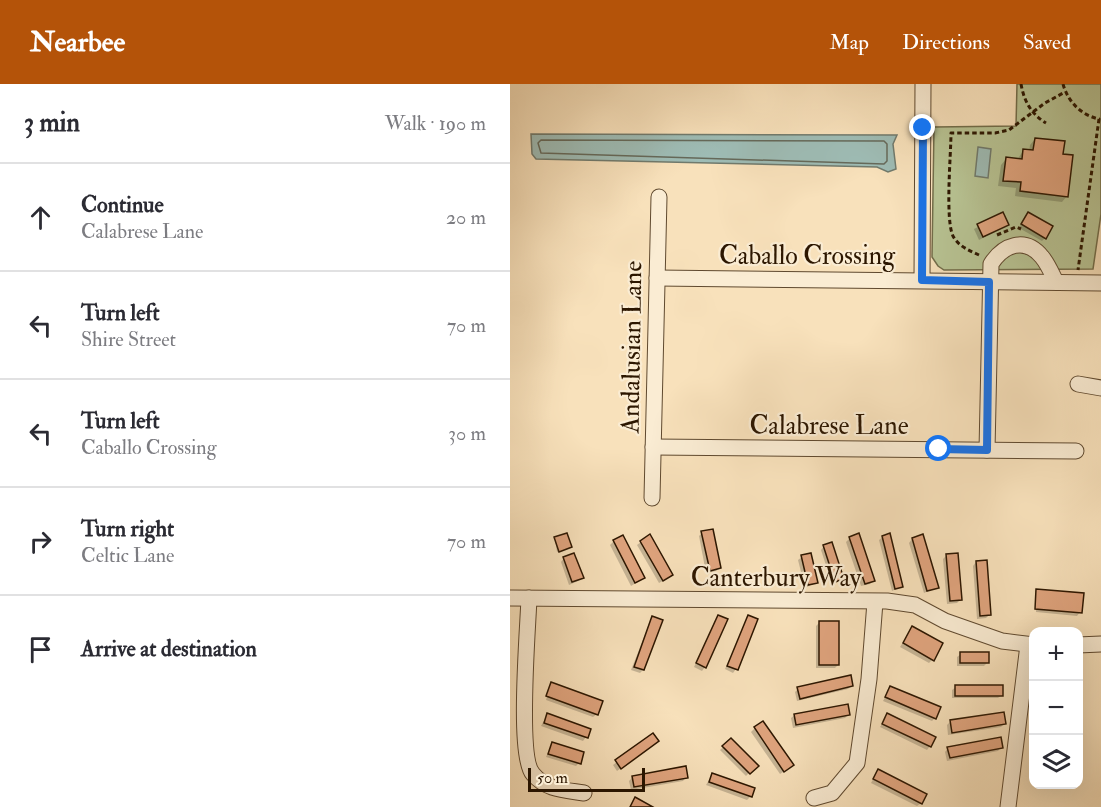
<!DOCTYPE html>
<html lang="en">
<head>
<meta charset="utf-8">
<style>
	:root { --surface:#fff; --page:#f7f7f7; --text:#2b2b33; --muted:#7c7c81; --line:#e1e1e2; --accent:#b45309 }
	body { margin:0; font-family:"IM FELL Double Pica",serif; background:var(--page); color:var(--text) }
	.controls { position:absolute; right:18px; bottom:18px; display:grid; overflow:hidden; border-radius:12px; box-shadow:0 6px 24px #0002 }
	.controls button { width:54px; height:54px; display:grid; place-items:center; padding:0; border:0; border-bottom:2px solid var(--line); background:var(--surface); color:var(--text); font:30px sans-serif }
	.scale { position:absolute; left:18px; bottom:15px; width:117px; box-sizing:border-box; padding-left:6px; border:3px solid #2c1600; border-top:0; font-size:16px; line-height:21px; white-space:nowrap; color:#2c1600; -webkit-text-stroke:4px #faecd3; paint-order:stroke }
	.stop { position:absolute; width:18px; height:18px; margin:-14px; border:4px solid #1a73e8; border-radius:50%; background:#fff }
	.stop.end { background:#1a73e8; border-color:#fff; box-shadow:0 2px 6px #0008 }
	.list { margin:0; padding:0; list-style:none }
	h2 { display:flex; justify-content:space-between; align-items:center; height:78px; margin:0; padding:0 24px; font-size:26px }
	h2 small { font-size:20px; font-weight:400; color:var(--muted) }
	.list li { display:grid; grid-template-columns:39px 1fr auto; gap:18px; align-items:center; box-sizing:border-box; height:108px; padding:0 24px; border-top:2px solid var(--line) }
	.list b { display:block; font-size:22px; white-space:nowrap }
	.list p { margin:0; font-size:20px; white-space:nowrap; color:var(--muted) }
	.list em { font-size:20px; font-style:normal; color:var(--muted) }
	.icon { flex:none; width:33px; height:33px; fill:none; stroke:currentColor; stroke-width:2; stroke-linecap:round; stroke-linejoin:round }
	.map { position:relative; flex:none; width:591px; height:723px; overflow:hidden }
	header { display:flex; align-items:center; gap:36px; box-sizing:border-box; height:84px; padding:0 30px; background:var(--accent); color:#fff }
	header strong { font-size:28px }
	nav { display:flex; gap:33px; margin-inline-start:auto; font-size:21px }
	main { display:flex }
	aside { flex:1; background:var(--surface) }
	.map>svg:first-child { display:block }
	.green { fill:#b8c494; stroke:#726d4a; stroke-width:1.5 }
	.water { fill:#9ebcb5; stroke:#707a6d; stroke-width:1.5 }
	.shadow { fill:#0003 }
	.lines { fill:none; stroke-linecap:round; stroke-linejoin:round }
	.shore { stroke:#65695a; stroke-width:1.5 }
	.building { fill:#e0a47e; stroke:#2c1600; stroke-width:1.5 }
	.minor-casing { stroke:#5f492f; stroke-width:17 }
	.path { stroke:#2c1600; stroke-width:3; stroke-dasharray:4.5 3; stroke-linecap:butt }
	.minor { stroke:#faecd3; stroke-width:15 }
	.route { stroke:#1a73e8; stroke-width:8 }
	.labels { text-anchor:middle; stroke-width:4.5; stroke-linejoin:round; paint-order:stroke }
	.street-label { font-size:26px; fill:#2c1600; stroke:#faecd3 }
</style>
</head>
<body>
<header>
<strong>Nearbee</strong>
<nav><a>Map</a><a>Directions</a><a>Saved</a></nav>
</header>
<main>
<aside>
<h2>3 min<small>Walk · 190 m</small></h2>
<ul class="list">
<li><svg class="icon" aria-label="ahead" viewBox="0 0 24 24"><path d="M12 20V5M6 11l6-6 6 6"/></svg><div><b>Continue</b><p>Calabrese Lane</p></div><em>20 m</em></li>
<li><svg class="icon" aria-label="left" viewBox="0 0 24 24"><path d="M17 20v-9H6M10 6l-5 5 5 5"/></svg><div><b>Turn left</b><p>Shire Street</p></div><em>70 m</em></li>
<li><svg class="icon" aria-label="left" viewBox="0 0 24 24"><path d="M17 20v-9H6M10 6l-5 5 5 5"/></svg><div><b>Turn left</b><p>Caballo Crossing</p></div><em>30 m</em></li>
<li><svg class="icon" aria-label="right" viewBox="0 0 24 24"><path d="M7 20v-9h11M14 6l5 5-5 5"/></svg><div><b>Turn right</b><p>Celtic Lane</p></div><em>70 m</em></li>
<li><svg class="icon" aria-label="arrive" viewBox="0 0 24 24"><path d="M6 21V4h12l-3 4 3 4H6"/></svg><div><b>Arrive at destination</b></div></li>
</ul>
</aside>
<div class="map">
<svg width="591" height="723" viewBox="0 0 591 723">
	<rect width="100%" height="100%" fill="#f8e1bb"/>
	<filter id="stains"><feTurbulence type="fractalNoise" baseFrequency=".00333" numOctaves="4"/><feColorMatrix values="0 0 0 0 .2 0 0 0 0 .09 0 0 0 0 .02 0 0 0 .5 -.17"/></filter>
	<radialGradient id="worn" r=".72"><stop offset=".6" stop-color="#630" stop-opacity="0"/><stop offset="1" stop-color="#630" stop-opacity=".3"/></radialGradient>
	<!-- green -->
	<polygon class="green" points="507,0 591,0 591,130 583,185 434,186 428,182 422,173 424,43 506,42"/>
	<!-- water -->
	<g class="water">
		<polygon points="21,50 387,51 383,60 386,85 378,88 367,83 26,75 22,70"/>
		<polygon points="468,63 481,65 478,94 465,92"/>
	</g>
	<!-- shadow -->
	<g class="shadow">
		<polygon points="525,55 552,71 557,112 552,118 505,112 506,104 488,102 491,81 496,75 507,76 513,67 519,68 520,61"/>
		<polygon points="493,130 497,141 469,156 464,145"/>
		<polygon points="515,133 535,154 532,157 509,144"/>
		<polygon points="192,449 210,484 206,487 196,489 189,452"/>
		<polygon points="373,453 392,502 382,507 369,456"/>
		<polygon points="340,454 363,496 360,500 351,502 336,458"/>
		<polygon points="45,455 60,463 47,468"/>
		<polygon points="402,455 427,503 414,509 399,459"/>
		<polygon points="104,457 133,494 129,497 121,502 100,461"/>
		<polygon points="131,458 158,494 149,499 127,461"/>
		<polygon points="314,462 332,495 322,500 311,466"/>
		<polygon points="436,472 451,515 447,519 437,520 433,475"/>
		<polygon points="292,473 307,498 295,504 288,476"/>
		<polygon points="54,474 72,494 68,497 59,501 51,478"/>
		<polygon points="466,478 480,530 476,534 467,535 463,482"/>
		<polygon points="527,507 570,528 567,532 526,528"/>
		<polygon points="208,532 195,583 192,587 184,583"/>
		<polygon points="142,533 133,586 130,589 121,586"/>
		<polygon points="239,533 226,585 223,589 215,585"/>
		<polygon points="310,538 328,581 325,584 306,584 306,542"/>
		<polygon points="402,544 422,576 419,579 390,563"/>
		<polygon points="451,570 478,578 474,582 447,582 447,573"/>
		<polygon points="41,600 87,630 83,633 36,616"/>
		<polygon points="342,601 338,605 287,617 285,608 288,605"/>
		<polygon points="446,603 492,611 488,614 442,614 442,606"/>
		<polygon points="380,604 425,634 422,637 373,617"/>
		<polygon points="37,631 76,653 73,657 31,642"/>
		<polygon points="285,631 338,631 335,634 283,644 281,634"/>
		<polygon points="378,631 420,662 417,666 370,643"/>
		<polygon points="440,638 494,640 491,643 438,651 437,641"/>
		<polygon points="245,644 279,684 270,690 241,648"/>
		<polygon points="143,651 144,660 107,687 103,681"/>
		<polygon points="221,656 246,682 236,692 210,666"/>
		<polygon points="42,660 69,679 66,682 36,673"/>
		<polygon points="491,663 488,667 437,677 435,668 438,664"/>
		<polygon points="368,687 411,719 407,722 361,699"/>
		<polygon points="202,691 241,712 237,716 196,701"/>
		<polygon points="123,693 176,693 173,697 121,706 119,697"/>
	</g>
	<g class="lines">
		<!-- shore -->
		<polygon class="shore" points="31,56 374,57 377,60 377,77 374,80 31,69 28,59"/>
	</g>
	<!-- building -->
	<g class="building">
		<polygon points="525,54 555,57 553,70 563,71 558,113 510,107 511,98 493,97 496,73 512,75 513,65 523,66"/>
		<polygon points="493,128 499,141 473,153 467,140"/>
		<polygon points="518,128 543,142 536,155 511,140"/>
		<polygon points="203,445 211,484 200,487 191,447"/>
		<polygon points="57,449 62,463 49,468 44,453"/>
		<polygon points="349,449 365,497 355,500 339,453"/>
		<polygon points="380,449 393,503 385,505 372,452"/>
		<polygon points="140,450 163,491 153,497 130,457"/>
		<polygon points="413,450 429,504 417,507 402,454"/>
		<polygon points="113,451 135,494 125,499 103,456"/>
		<polygon points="322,458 334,495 325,498 313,461"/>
		<polygon points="64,469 74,494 62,498 53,473"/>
		<polygon points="301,469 308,499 298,501 291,471"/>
		<polygon points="448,469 452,516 440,517 436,470"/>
		<polygon points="477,476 481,531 470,532 466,477"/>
		<polygon points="526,505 574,509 572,529 525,525"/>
		<polygon points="208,531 218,535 196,584 186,579"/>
		<polygon points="238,531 248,535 228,586 217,582"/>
		<polygon points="142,532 153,536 134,586 124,583"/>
		<rect x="309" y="537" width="20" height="44"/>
		<polygon points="402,542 433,559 424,577 393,559"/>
		<rect x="450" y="568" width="29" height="11"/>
		<polygon points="341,591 343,602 290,615 287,603"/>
		<polygon points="41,598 93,617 88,631 36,612"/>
		<rect x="445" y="601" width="48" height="11"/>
		<polygon points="380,602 431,623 426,635 375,613"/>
		<polygon points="338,620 340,631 286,641 284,630"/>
		<polygon points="494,628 496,640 442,649 440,636"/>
		<polygon points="37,629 81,645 78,654 34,639"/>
		<polygon points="377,629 426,653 421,663 372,640"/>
		<polygon points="253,637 284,681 274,688 244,643"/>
		<polygon points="143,649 149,657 111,685 105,676"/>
		<polygon points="491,653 493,664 440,674 437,663"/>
		<polygon points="221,654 249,682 240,690 212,662"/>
		<polygon points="42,658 74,668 71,680 38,670"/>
		<polygon points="176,682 178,694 124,703 122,692"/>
		<polygon points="368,685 417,710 412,720 363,695"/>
		<polygon points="202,689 245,704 242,713 199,698"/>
		<polygon points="125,713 143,723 120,723"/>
	</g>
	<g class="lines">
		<!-- minor casing -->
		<g class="minor-casing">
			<g id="minor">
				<polyline points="147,194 591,199"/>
				<polyline points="412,196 413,0"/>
				<polyline points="568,300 591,304"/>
				<polyline points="143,363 566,367"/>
				<path d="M477 366 481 180C493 161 515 152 532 173 538 180 542 190 546 198"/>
				<polyline points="142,414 149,113"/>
				<polyline points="0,514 377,517 405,521 435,537 492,557 524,561"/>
				<path d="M19 514C18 544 7 673 23 690 36 706 55 706 74 709"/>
				<polyline points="568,561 591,560"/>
				<polyline points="304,714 322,709 347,679 359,595 365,518"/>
				<polyline points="498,723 518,561"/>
			</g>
		</g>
		<!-- path -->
		<g class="path">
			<path d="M511 0C514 17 521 30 536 39"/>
			<path d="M553 0C558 18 571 31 589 35L568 186"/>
			<polyline points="487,151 506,143 511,145"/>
			<path d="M469 171C460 167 448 162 443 152 435 135 441 70 441 49H485L499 46 535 19 555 8"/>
		</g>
		<!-- minor -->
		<use href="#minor" class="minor"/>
	</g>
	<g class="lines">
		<!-- route -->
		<polyline class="route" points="413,44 412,196 479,198 477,366 429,365"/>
	</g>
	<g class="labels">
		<!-- street labels -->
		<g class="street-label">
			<text x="297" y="180">Caballo Crossing</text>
			<text transform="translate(121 263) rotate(-89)" y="9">Andalusian Lane</text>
			<text x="319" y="350">Calabrese Lane</text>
			<text x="266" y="502">Canterbury Way</text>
		</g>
	</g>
	<rect width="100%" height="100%" filter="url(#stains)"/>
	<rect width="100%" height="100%" fill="url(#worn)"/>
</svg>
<div class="controls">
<button>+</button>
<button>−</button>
<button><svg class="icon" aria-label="layers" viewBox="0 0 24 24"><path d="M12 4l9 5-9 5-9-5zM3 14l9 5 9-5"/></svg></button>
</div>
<div class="scale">50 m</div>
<div class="stop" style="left:429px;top:365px"></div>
<div class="stop end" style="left:413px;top:44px"></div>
</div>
</main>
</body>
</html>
